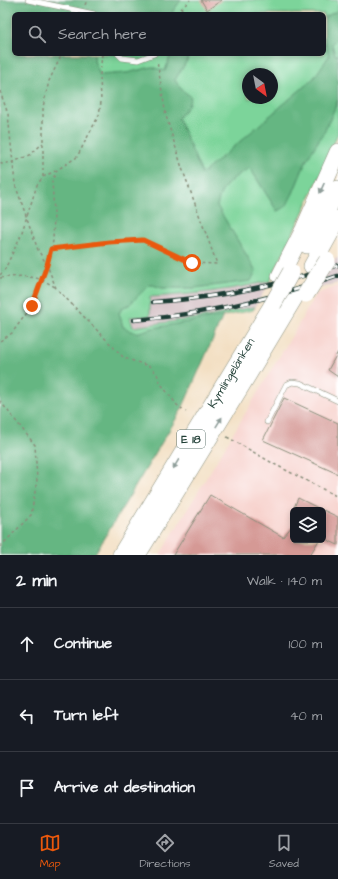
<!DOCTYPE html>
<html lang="en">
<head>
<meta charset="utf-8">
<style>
	:root { --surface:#171b24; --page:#242831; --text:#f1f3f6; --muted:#9ea1a6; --line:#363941; --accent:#ea580c }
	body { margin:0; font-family:"Architects Daughter",sans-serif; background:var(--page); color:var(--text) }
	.controls { position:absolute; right:12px; bottom:12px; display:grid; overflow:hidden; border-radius:6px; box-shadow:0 2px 6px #0003 }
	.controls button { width:36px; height:36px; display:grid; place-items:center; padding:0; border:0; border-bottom:1px solid var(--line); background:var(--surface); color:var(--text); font:20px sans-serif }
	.compass { position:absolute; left:242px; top:68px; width:36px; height:36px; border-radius:50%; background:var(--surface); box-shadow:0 2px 6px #0003; rotate:148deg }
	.stop { position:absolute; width:12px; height:12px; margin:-9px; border:3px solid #ea580c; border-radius:50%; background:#fff }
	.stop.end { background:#ea580c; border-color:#fff; box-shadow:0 1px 4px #0008 }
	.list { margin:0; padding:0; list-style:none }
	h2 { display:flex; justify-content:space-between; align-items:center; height:52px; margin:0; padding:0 16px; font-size:17px }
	h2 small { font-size:13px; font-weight:400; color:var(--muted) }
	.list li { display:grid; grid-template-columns:26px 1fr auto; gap:12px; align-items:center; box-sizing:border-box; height:72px; padding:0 16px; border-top:1px solid var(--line) }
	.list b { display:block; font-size:15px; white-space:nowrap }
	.list em { font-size:13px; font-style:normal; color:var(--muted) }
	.icon { flex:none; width:22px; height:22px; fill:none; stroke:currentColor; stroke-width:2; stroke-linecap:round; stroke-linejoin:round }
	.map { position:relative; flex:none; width:338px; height:555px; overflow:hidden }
	.search { position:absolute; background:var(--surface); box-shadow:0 2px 6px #0003; left:12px; right:12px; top:12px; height:44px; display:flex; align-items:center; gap:10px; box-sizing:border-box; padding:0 14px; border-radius:6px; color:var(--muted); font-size:15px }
	.sheet { height:268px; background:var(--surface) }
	nav { display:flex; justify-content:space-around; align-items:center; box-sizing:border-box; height:56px; border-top:1px solid var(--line); background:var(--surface); font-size:11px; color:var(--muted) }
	nav a { display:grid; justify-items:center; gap:2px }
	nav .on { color:var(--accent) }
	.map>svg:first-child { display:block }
	.built { fill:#f7d0cb; fill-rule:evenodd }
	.industrial { fill:#d2bec2 }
	.green { fill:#7cd49a; stroke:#4e8867; fill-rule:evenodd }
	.forest { fill:#65b682; stroke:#427a5b }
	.building { fill:#d59995 }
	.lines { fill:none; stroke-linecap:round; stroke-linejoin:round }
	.service-casing { stroke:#898e7b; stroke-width:6 }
	.motorway-casing { stroke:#898e7b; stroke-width:18 }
	.path { stroke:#898e7b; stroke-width:1.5; stroke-dasharray:3 3; stroke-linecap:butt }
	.service { stroke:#fff; stroke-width:5 }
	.motorway { stroke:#fff; stroke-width:17 }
	.rail-casing { stroke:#1f3d34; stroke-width:4.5 }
	.rail { stroke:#fff; stroke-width:3; stroke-dasharray:9; stroke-linecap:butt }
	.motorway-bridge-casing { stroke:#898e7b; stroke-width:18; stroke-linecap:butt }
	.motorway-bridge { stroke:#fff; stroke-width:17 }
	.oneway { fill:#8f9e9a }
	.route { stroke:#ea580c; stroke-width:5 }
	.labels { text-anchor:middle; stroke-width:3; stroke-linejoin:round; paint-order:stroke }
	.shield { fill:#fff; stroke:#627771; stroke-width:1 }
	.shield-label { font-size:11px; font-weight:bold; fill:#1f3d34 }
	.street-label { font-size:12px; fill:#1f3d34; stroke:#fff }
</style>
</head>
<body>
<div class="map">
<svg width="338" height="555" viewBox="0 0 338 555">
	<rect width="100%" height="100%" fill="#fff"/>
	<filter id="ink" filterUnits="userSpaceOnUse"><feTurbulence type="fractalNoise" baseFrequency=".025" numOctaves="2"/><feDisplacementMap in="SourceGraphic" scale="8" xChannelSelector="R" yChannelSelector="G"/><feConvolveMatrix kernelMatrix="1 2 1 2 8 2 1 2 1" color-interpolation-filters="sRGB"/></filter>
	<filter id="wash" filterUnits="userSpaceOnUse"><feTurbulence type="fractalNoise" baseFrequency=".012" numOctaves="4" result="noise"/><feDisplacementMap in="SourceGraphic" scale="16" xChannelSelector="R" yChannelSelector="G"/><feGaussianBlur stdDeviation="0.9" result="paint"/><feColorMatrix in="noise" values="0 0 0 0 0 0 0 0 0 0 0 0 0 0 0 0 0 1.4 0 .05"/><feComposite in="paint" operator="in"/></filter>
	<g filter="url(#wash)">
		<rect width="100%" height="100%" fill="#f3dfc2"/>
		<!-- built -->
		<path class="built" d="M338 286V555H160L293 334 316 294ZM293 510H323V540H293Z"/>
		<!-- industrial -->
		<g class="industrial">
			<polygon points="338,258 338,283 317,289 335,259"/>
			<polygon points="270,281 255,307 243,309 227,313 191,319 133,327 132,324 130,317 150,316 150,297 181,295 246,286"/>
		</g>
		<!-- green -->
		<g class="green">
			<polygon points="181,0 338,0 338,10 324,18 324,14 171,14"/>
			<polygon points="338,36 338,55 335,55 332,44"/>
			<path d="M324 38 329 56 313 79 202 174 178 118 188 106 191 97 180 88 175 80 191 54H324ZM248 74H272V98H248Z"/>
			<polygon points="94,54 171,54 165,71 152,67 127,73 100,75 94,61"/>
			<path d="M338 100V133L323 170 270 281C231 290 190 295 150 297V316L130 317 133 327C160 323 186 320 212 316 227 313 240 309 255 307L253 310C214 319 174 323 136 333L123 327 119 313 123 307 129 305 149 285H153L162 288H194L218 285 256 271 217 206C218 202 219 197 221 193 227 181 239 174 250 168L277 211 283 208 293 193 306 161 325 130 331 117Z"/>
		</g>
		<!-- forest -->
		<path class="forest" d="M0 0H181L171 14H14V54H94V61L100 75 127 73 152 67 165 71 171 54H191L175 80 180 88 191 97 188 106 178 118 202 174 313 79 329 56 324 38V18L338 10V36L332 44 335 55H338V100L331 117 325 130 306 161 293 193 287 205 283 208 277 211 250 168C239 174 227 181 221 193 219 197 218 202 217 206L256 271 251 281 194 288H162L153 285H149L129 305 123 307 119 313 123 327 136 333 153 328 223 316 182 409 94 555H0Z"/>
		<g id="blocks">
			<!-- building -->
			<g class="building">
				<polygon points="201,0 222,0 207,10"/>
				<polygon points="338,352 338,377 328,370"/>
				<polygon points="284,398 338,423 338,474 263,440"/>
				<polygon points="210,495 283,537 293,525 293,540 319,540 310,555 173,555"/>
				<polygon points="298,498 322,510 293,510"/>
				<polygon points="323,510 338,517 338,545 323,538"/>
			</g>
		</g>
	</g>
	<g filter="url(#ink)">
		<use href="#blocks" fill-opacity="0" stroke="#898e7b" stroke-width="1"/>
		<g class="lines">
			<!-- service casing -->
			<g class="service-casing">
				<g id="service">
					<polyline points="28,0 94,14"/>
					<polyline points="118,54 122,58 138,60 154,54"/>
					<polyline points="267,422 286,385 292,382 300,383 338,401"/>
				</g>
			</g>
			<!-- motorway casing -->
			<g class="motorway-casing">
				<g id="motorway">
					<polyline points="307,245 325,214 338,189"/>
					<polyline points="312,266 338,219"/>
					<polyline points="280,276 304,229 338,152"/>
					<polyline points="121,555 273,304"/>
					<polyline points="137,555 241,386 294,298"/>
				</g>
			</g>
			<!-- path -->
			<g class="path">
				<polyline points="85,5 87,0"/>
				<polyline points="178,14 178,12 190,0"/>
				<polyline points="0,91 8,114 15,184 38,250 47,265 56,288 124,358 143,364 151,367 157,374 161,384 177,405 186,412"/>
				<polyline points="0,163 2,164 13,162 30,155 43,143"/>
				<polyline points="43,177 43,107 49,81 62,54"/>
				<polyline points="51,249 109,242 143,240 192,263 217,264 182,168 166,116 157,61"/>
				<polyline points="0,275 5,269 21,235 37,185 43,177 57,170"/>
				<path d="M0 278C13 276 30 275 42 280 47 282 52 285 56 288"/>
				<polyline points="0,341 12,333 32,306 47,265 53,241 54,213 52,181 57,170 77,157 99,115 101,102 100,75 102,54"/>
				<polyline points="0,401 35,445 37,480 31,515 0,547"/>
				<polyline points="227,437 276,465 338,497"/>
			</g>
			<!-- service -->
			<use href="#service" class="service"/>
			<!-- motorway -->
			<use href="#motorway" class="motorway"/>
			<!-- rail casing -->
			<g class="rail-casing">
				<g id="rail">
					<path d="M153 302C216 298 278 286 338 265"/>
					<path d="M134 320C204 315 271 299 338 276"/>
				</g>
			</g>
			<!-- rail -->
			<use href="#rail" class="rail"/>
			<!-- motorway-bridge casing -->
			<g class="motorway-bridge-casing">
				<g id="motorway-bridge">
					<polyline points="306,294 327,261"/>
					<polyline points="273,304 291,272"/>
				</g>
			</g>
			<!-- motorway-bridge -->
			<use href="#motorway-bridge" class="motorway-bridge"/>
		</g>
		<!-- one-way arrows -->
		<defs><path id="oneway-solid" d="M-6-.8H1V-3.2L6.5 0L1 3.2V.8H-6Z"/></defs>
		<g class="oneway">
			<use href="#oneway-solid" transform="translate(322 188) rotate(114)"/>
			<use href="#oneway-solid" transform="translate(219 422) rotate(-58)"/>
			<use href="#oneway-solid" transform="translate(176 464) rotate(121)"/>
		</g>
	</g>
	<g class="lines" filter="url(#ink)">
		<!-- route -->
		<polyline class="route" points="32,306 47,265 51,249 109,242 143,240 192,263"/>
	</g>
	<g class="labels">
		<!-- shield labels -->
		<rect class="shield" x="177" y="430" width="28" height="18" rx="3"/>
		<g class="shield-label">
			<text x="191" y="443">E 18</text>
		</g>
		<!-- street labels -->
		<g class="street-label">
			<text transform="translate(231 373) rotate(-59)" y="4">Kymlingelänken</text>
		</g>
	</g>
</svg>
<div class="controls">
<button><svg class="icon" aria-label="layers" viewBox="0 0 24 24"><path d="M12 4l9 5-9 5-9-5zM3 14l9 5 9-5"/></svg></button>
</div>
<svg class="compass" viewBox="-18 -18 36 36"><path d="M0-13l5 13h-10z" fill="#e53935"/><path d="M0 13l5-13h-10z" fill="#9ea1a6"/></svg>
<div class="stop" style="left:192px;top:263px"></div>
<div class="stop end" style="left:32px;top:306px"></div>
<div class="search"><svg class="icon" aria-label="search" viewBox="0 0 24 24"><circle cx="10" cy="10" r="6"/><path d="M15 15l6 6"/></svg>Search here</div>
</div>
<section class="sheet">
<h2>2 min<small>Walk · 140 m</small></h2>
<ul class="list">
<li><svg class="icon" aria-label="ahead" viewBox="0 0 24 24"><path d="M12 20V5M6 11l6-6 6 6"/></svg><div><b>Continue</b></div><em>100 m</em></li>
<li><svg class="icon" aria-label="left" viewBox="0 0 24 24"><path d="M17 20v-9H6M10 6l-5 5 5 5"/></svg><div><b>Turn left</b></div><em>40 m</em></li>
<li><svg class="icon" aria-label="arrive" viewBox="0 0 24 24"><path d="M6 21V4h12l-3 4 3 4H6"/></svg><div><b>Arrive at destination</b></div></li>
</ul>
</section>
<nav>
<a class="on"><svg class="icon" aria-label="map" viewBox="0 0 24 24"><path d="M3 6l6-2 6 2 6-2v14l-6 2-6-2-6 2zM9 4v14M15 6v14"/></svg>Map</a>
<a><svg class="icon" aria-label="directions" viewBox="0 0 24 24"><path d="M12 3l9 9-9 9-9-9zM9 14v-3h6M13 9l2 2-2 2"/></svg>Directions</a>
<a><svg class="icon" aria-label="saved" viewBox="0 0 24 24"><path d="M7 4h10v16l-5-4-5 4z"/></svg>Saved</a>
</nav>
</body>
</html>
